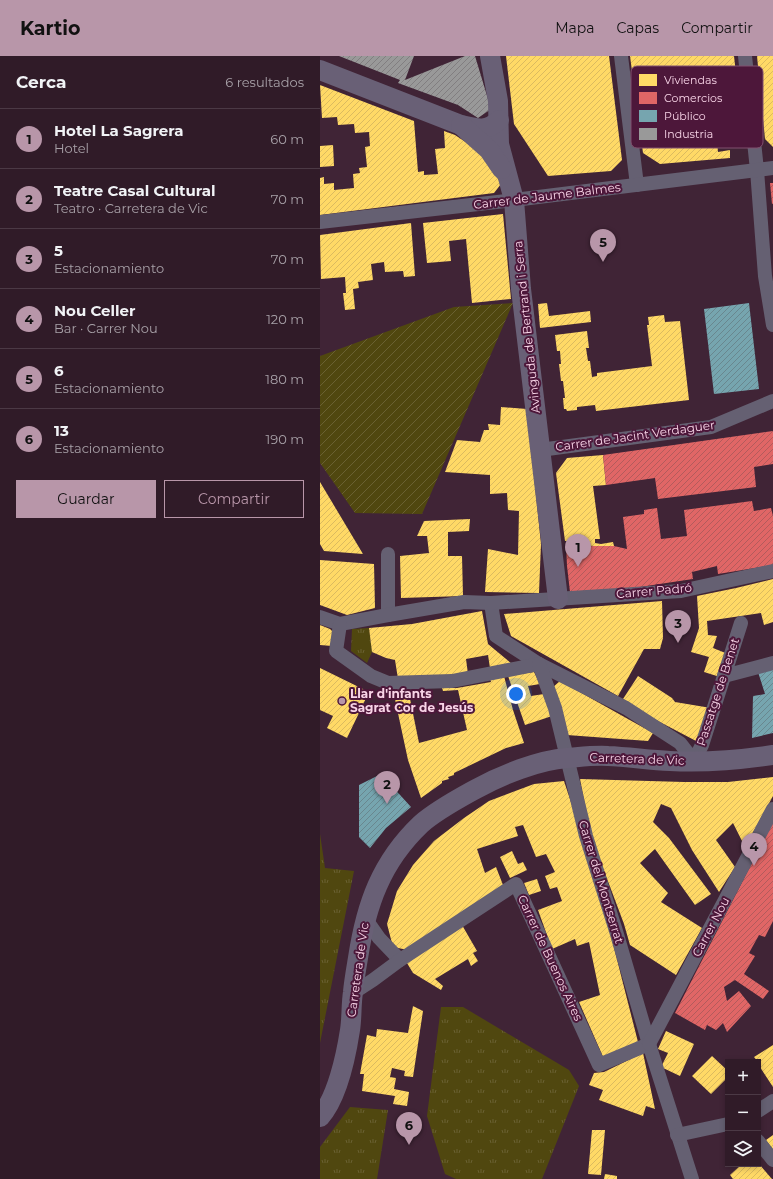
<!DOCTYPE html>
<html lang="es">
<head>
<meta charset="utf-8">
<style>
	:root { --surface:#301b28; --page:#382430; --text:#f1f3f6; --muted:#a8a1a8; --line:#4b3945; --accent:#b896a9 }
	body { margin:0; font-family:Montserrat,sans-serif; background:var(--page); color:var(--text) }
	.controls { position:absolute; right:12px; bottom:12px; display:grid; overflow:hidden; border-radius:0px; box-shadow:0 2px 6px #0003 }
	.controls button { width:36px; height:36px; display:grid; place-items:center; padding:0; border:0; border-bottom:1px solid var(--line); background:var(--surface); color:var(--text); font:20px sans-serif }
	.you { position:absolute; left:196px; top:638px; width:14px; height:14px; margin:-10px; border:3px solid #fff; border-radius:50%; background:#1a73e8; box-shadow:0 0 0 6px #1a73e833 }
	.badge { display:grid; place-items:center; width:26px; height:26px; border-radius:50%; background:var(--accent); color:#111; font-size:13px; font-weight:700 }
	.pin { position:absolute; translate:-50% -33px; filter:drop-shadow(0 1px 2px #0008) }
	.pin::after { content:''; position:absolute; top:21px; width:14px; height:12px; background:inherit; clip-path:polygon(0 0,100% 0,50% 100%) }
	.list { margin:0; padding:0; list-style:none }
	h2 { display:flex; justify-content:space-between; align-items:center; height:52px; margin:0; padding:0 16px; font-size:17px }
	h2 small { font-size:13px; font-weight:400; color:var(--muted) }
	.list li { display:grid; grid-template-columns:26px 1fr auto; gap:12px; align-items:center; box-sizing:border-box; height:60px; padding:0 16px; border-top:1px solid var(--line) }
	.list b { display:block; font-size:15px; white-space:nowrap }
	.list p { margin:0; font-size:13px; white-space:nowrap; color:var(--muted) }
	.list em { font-size:13px; font-style:normal; color:var(--muted) }
	.actions { display:flex; gap:8px; padding:12px 16px }
	.actions a { flex:1; padding:9px 0; border:1px solid var(--accent); border-radius:0px; text-align:center; font-size:14px; color:var(--accent) }
	.actions .main { background:var(--accent); color:#111 }
	.icon { flex:none; width:22px; height:22px; fill:none; stroke:currentColor; stroke-width:2; stroke-linecap:round; stroke-linejoin:round }
	.map { position:relative; flex:none; width:453px; height:1123px; overflow:hidden }
	header { display:flex; align-items:center; gap:24px; box-sizing:border-box; height:56px; padding:0 20px; background:var(--accent); color:#111 }
	header strong { font-size:19px }
	nav { display:flex; gap:22px; margin-inline-start:auto; font-size:14px }
	main { display:flex }
	aside { flex:1; background:var(--surface) }
	.map>svg:first-child { display:block }
	.grass { fill:url(#grass-tufts) }
	.garden { fill:url(#garden-furrows) }
	.homes { fill:url(#homes-hatch) }
	.shops { fill:url(#shops-hatch) }
	.public { fill:url(#public-hatch) }
	.industry { fill:url(#industry-hatch) }
	.lines { fill:none; stroke-linecap:round; stroke-linejoin:round }
	.street { stroke:#656072; stroke-width:14 }
	.secondary { stroke:#696076; stroke-width:20 }
	.poi-dot { fill:#b896a9; stroke:#4d173a; stroke-width:1.5 }
	.labels { text-anchor:middle; stroke-width:4; stroke-linejoin:round; paint-order:stroke }
	.street-label { font-size:12px; fill:#f8d4e7; stroke:#4d173a }
	.poi-label { font-size:12px; font-weight:bold; fill:#f8d4e7; stroke:#4d173a; text-anchor:start }
	.key { fill:#4d173a; stroke:#80506e; stroke-width:1 }
	.key-label { font-size:11px; fill:#f8d4e7 }
</style>
</head>
<body>
<header>
<strong>Kartio</strong>
<nav><a>Mapa</a><a>Capas</a><a>Compartir</a></nav>
</header>
<main>
<aside>
<h2>Cerca<small>6 resultados</small></h2>
<ul class="list">
<li><span class="badge">1</span><div><b>Hotel La Sagrera</b><p>Hotel</p></div><em>60 m</em></li>
<li><span class="badge">2</span><div><b>Teatre Casal Cultural</b><p>Teatro · Carretera de Vic</p></div><em>70 m</em></li>
<li><span class="badge">3</span><div><b>5</b><p>Estacionamiento</p></div><em>70 m</em></li>
<li><span class="badge">4</span><div><b>Nou Celler</b><p>Bar · Carrer Nou</p></div><em>120 m</em></li>
<li><span class="badge">5</span><div><b>6</b><p>Estacionamiento</p></div><em>180 m</em></li>
<li><span class="badge">6</span><div><b>13</b><p>Estacionamiento</p></div><em>190 m</em></li>
</ul>
<div class="actions"><a class="main">Guardar</a><a>Compartir</a></div>
</aside>
<div class="map">
<svg width="453" height="1123" viewBox="0 0 453 1123">
	<defs>
		<pattern id="grass-tufts" width="24" height="20" patternUnits="userSpaceOnUse"><rect width="24" height="20" fill="#50470f"/><path d="M3 7l-1-3M5 7V3M7 7l1-3M15 17l-1-3M17 17v-4M19 17l1-3" fill="none" stroke="#6a6132"/></pattern>
		<pattern id="garden-furrows" width="10" height="10" patternUnits="userSpaceOnUse"><rect width="10" height="10" fill="#50470f"/><path d="M-1 1l2-2M0 10L10 0M9 11l2-2" fill="none" stroke="#6a6132"/></pattern>
		<pattern id="homes-hatch" width="6" height="6" patternUnits="userSpaceOnUse"><rect width="6" height="6" fill="#ffd966"/><path d="M-1 1l2-2M0 6l6-6M5 7l2-2" fill="none" stroke="#dbba5f"/></pattern>
		<pattern id="shops-hatch" width="6" height="6" patternUnits="userSpaceOnUse"><rect width="6" height="6" fill="#e06666"/><path d="M-1 1l2-2M0 6l6-6M5 7l2-2" fill="none" stroke="#b35b5c"/></pattern>
		<pattern id="public-hatch" width="6" height="6" patternUnits="userSpaceOnUse"><rect width="6" height="6" fill="#76a5af"/><path d="M-1 1l2-2M0 6l6-6M5 7l2-2" fill="none" stroke="#69878f"/></pattern>
		<pattern id="industry-hatch" width="6" height="6" patternUnits="userSpaceOnUse"><rect width="6" height="6" fill="#999"/><path d="M-1 1l2-2M0 6l6-6M5 7l2-2" fill="none" stroke="#817e80"/></pattern>
	</defs>
	<rect width="100%" height="100%" fill="#402436"/>
	<!-- grass -->
	<g class="grass">
		<polygon points="49,572 52,596 47,607 31,595 32,573"/>
		<polygon points="0,778 5,812 34,815 0,987"/>
		<polygon points="121,951 143,951 249,1014 259,1030 222,1123 136,1123 125,1118 107,1060"/>
		<polygon points="30,1051 68,1054 57,1123 0,1123 0,1091"/>
	</g>
	<!-- garden -->
	<polygon class="garden" points="193,247 102,458 35,457 0,407 0,300 134,251"/>
	<!-- homes -->
	<g class="homes">
		<polygon points="186,0 289,0 302,104 291,115 228,120 194,68"/>
		<polygon points="310,0 414,0 423,80 412,82 411,68 384,71 384,62 354,65 353,53 332,56 336,92 397,85 398,96 410,94 410,102 340,108 323,97"/>
		<polygon points="437,0 453,0 453,91 445,83"/>
		<polygon points="0,29 94,65 98,116 104,115 104,119 118,118 115,93 125,92 124,75 135,79 156,93 170,109 181,128 174,137 0,159 0,122 4,121 4,128 14,127 14,134 34,132 33,118 40,117 39,112 47,111 45,91 50,90 49,76 35,77 34,68 18,69 17,61 2,62"/>
		<polygon points="13,89 14,110 0,111 0,90"/>
		<polygon points="183,158 191,243 152,247 146,183 129,185 131,205 107,207 103,167"/>
		<polygon points="91,167 95,220 84,221 83,215 65,216 64,206 51,208 53,224 38,226 39,232 33,233 35,253 25,254 23,237 26,237 25,221 1,223 0,179"/>
		<polygon points="227,247 229,260 270,255 271,266 220,272 218,248"/>
		<polygon points="344,259 345,266 360,265 369,344 276,355 275,349 257,351 257,354 247,355 246,353 244,353 243,342 245,342 243,325 241,325 239,308 241,308 240,295 237,295 235,279 267,275 269,292 266,292 268,305 270,305 272,321 277,320 277,317 332,310 327,269 329,269 328,261"/>
		<polygon points="181,351 207,353 221,488 219,537 165,536 168,493 198,499 199,455 188,454 187,437 170,438 170,419 125,416 137,384 160,386 164,374 169,374 168,368 180,369"/>
		<polygon points="283,399 286,429 273,430 280,483 275,483 275,487 281,488 293,486 294,490 273,490 246,488 247,485 245,485 236,417 247,402"/>
		<polygon points="0,426 43,498 4,495 0,488"/>
		<polygon points="150,463 149,475 128,476 128,500 142,500 143,540 81,542 80,500 109,497 107,480 97,480 104,465"/>
		<polygon points="0,504 54,508 55,552 27,559 0,549"/>
		<polygon points="453,523 453,566 444,569 441,557 387,565 388,579 397,580 393,592 408,598 400,621 384,616 389,601 371,596 379,572 377,540 416,532"/>
		<polygon points="342,545 343,582 340,593 324,593 298,640 191,580 184,558"/>
		<polygon points="162,555 168,588 192,608 170,612 168,599 146,603 148,618 78,623 75,604 66,602 52,596 49,572 92,568"/>
		<polygon points="0,569 10,573 16,579 12,590 0,589"/>
		<polygon points="0,612 49,636 27,682 7,672 13,660 0,654"/>
		<polygon points="214,616 220,628 208,630 211,640 224,638 232,660 205,669 188,620"/>
		<polygon points="184,620 193,654 204,687 186,692 134,717 134,719 128,721 129,723 122,725 122,727 101,742 88,704 73,634 88,633 99,687 147,674 138,634 123,635 122,632 137,632 171,626 170,622"/>
		<polygon points="318,620 352,642 355,646 391,652 378,686 336,664 303,643"/>
		<polygon points="240,625 333,677 328,685 247,679 232,632"/>
		<polygon points="453,721 453,740 425,791 413,767 396,784 415,811 399,836 372,794 351,752 341,748 333,766 349,782 391,838 375,849 335,793 320,807 348,837 341,846 382,872 356,919 310,889 304,868 271,780 260,723 364,726 408,726"/>
		<polygon points="244,725 277,825 318,986 284,1003 259,946 280,939 269,886 257,890 255,883 232,893 218,854 242,845 237,831 230,833 225,820 235,816 226,798 216,801 203,769 195,771 198,780 157,793 165,817 176,811 183,829 88,894 73,891 67,868 77,835 93,809 114,785 144,762 169,745 214,728"/>
		<polygon points="192,795 198,808 203,806 207,814 190,822 180,801"/>
		<polygon points="217,823 221,835 209,839 204,827"/>
		<polygon points="142,869 157,895 153,897 158,905 151,910 148,903 115,923 123,930 121,934 93,917 87,907"/>
		<polygon points="93,950 103,955 93,1021 84,1020 85,1015 72,1012 70,1021 76,1022 74,1033 89,1036 87,1050 73,1048 75,1040 42,1035 44,1018 40,1018 47,979 56,981 57,973 88,977"/>
		<polygon points="346,975 374,988 360,1020 341,1011 348,997 338,993"/>
		<polygon points="453,989 453,1031 438,1008 438,1006 434,1001"/>
		<polygon points="323,997 335,1053 326,1050 323,1060 279,1044 283,1034 269,1029 274,1017 284,1016"/>
		<polygon points="392,1000 408,1015 408,1021 391,1038 372,1020"/>
		<polygon points="272,1074 285,1074 281,1119 268,1118"/>
		<polygon points="453,1079 453,1094 446,1084"/>
		<polygon points="422,1108 439,1108 452,1123 413,1123 410,1119"/>
		<polygon points="285,1118 297,1120 297,1123 284,1123"/>
	</g>
	<!-- shops -->
	<g class="shops">
		<polygon points="450,127 453,127 453,148 452,148"/>
		<polygon points="453,375 453,408 434,411 436,431 338,443 335,422 286,429 283,399"/>
		<polygon points="432,445 434,455 451,452 453,460 453,509 398,518 397,510 372,516 373,523 313,532 250,536 247,510 246,488 273,490 294,490 307,493 303,461 324,458 324,454 337,452 341,483 367,480 364,454"/>
		<polygon points="453,766 453,865 445,881 439,879 429,897 435,900 424,918 449,935 443,943 415,924 404,931 407,945 419,935 431,950 407,976 403,967 396,974 387,969 385,974 355,957"/>
	</g>
	<!-- public -->
	<g class="public">
		<polygon points="429,247 439,333 394,338 384,253"/>
		<polygon points="453,612 453,677 432,682 433,640 445,638 438,616"/>
		<polygon points="61,718 91,751 66,772 50,792 39,781 39,729"/>
	</g>
	<!-- industry -->
	<polygon class="industry" points="19,0 94,0 85,24 145,0 155,0 171,53 158,62 138,49 78,27 80,24"/>
	<g class="lines">
		<!-- street -->
		<g class="street">
			<polyline points="301,0 317,129"/>
			<polyline points="425,0 437,114 445,220 453,269"/>
			<polyline points="0,166 194,144 453,112"/>
			<polyline points="220,394 391,371 453,345"/>
			<polyline points="68,498 68,559"/>
			<polyline points="171,547 176,580 219,608 306,652 360,687 374,705 382,689 421,567"/>
			<polyline points="0,561 20,568 68,559 144,546 171,547 361,535 453,515"/>
			<polyline points="20,568 16,595 51,620 68,627 132,625 219,608"/>
			<polyline points="219,608 235,652 266,780 296,875 329,988 372,1123"/>
			<polyline points="404,620 453,607"/>
			<polyline points="45,862 59,882 80,904"/>
			<polyline points="33,937 53,924 80,904 196,828 279,1009 329,988"/>
			<polyline points="329,988 453,753"/>
			<polyline points="438,1055 453,1045"/>
			<polyline points="357,1079 408,1068"/>
			<polyline points="438,1085 453,1104"/>
		</g>
		<!-- secondary -->
		<g class="secondary">
			<polyline points="170,0 178,45 179,88 194,144 201,233 238,543"/>
			<path d="M0 14 141 69C158 73 166 76 179 64"/>
			<polyline points="141,69 169,94 182,113"/>
			<path d="M0 1061C17 1042 26 1000 30 974 32 962 31 949 33 936 34 925 36 914 38 902 46 849 61 806 101 768 117 754 138 743 156 733 181 719 219 704 247 702 260 701 275 699 288 700 309 701 329 704 350 705 384 707 419 704 453 699"/>
		</g>
	</g>
	<!-- markers -->
	<circle class="poi-dot" cx="22" cy="645" r="4"/>
	<g class="labels">
		<!-- street labels -->
		<g class="street-label">
			<text transform="translate(227 140) rotate(-7)" y="4">Carrer de Jaume Balmes</text>
			<text transform="translate(207 271) rotate(-96)" y="4">Avinguda de Bertrand i Serra</text>
			<text transform="translate(315 380) rotate(-8)" y="4">Carrer de Jacint Verdaguer</text>
			<text transform="translate(334 535) rotate(-5)" y="4">Carrer Padró</text>
			<text transform="translate(398 636) rotate(-72)" y="4">Passatge de Benet</text>
			<text transform="translate(317 703) rotate(2)" y="4">Carretera de Vic</text>
			<text transform="translate(281 826) rotate(73)" y="4">Carrer del Montserrat</text>
			<text transform="translate(391 871) rotate(-62)" y="4">Carrer Nou</text>
			<text transform="translate(230 902) rotate(65)" y="4">Carrer de Buenos Aires</text>
			<text transform="translate(38 914) rotate(-82)" y="4">Carretera de Vic</text>
		</g>
		<!-- poi labels -->
		<g class="poi-label">
			<text x="30" y="642">Llar d'infants<tspan x="30" dy="14">Sagrat Cor de Jesús</tspan></text>
		</g>
	</g>
	<!-- legend -->
	<rect x="311" y="10" width="132" height="82" rx="6" class="key"/>
	<rect x="319" y="18" width="18" height="12" fill="#ffd966"/>
	<rect x="319" y="36" width="18" height="12" fill="#e06666"/>
	<rect x="319" y="54" width="18" height="12" fill="#76a5af"/>
	<rect x="319" y="72" width="18" height="12" fill="#999"/>
	<g class="key-label">
		<text x="344" y="28">Viviendas</text>
		<text x="344" y="46">Comercios</text>
		<text x="344" y="64">Público</text>
		<text x="344" y="82">Industria</text>
	</g>
</svg>
<div class="controls">
<button>+</button>
<button>−</button>
<button><svg class="icon" aria-label="layers" viewBox="0 0 24 24"><path d="M12 4l9 5-9 5-9-5zM3 14l9 5 9-5"/></svg></button>
</div>
<div class="you"></div>
<div class="pin badge" style="left:258px;top:511px">1</div>
<div class="pin badge" style="left:67px;top:748px">2</div>
<div class="pin badge" style="left:358px;top:587px">3</div>
<div class="pin badge" style="left:434px;top:810px">4</div>
<div class="pin badge" style="left:283px;top:206px">5</div>
<div class="pin badge" style="left:89px;top:1089px">6</div>
</div>
</main>
</body>
</html>
